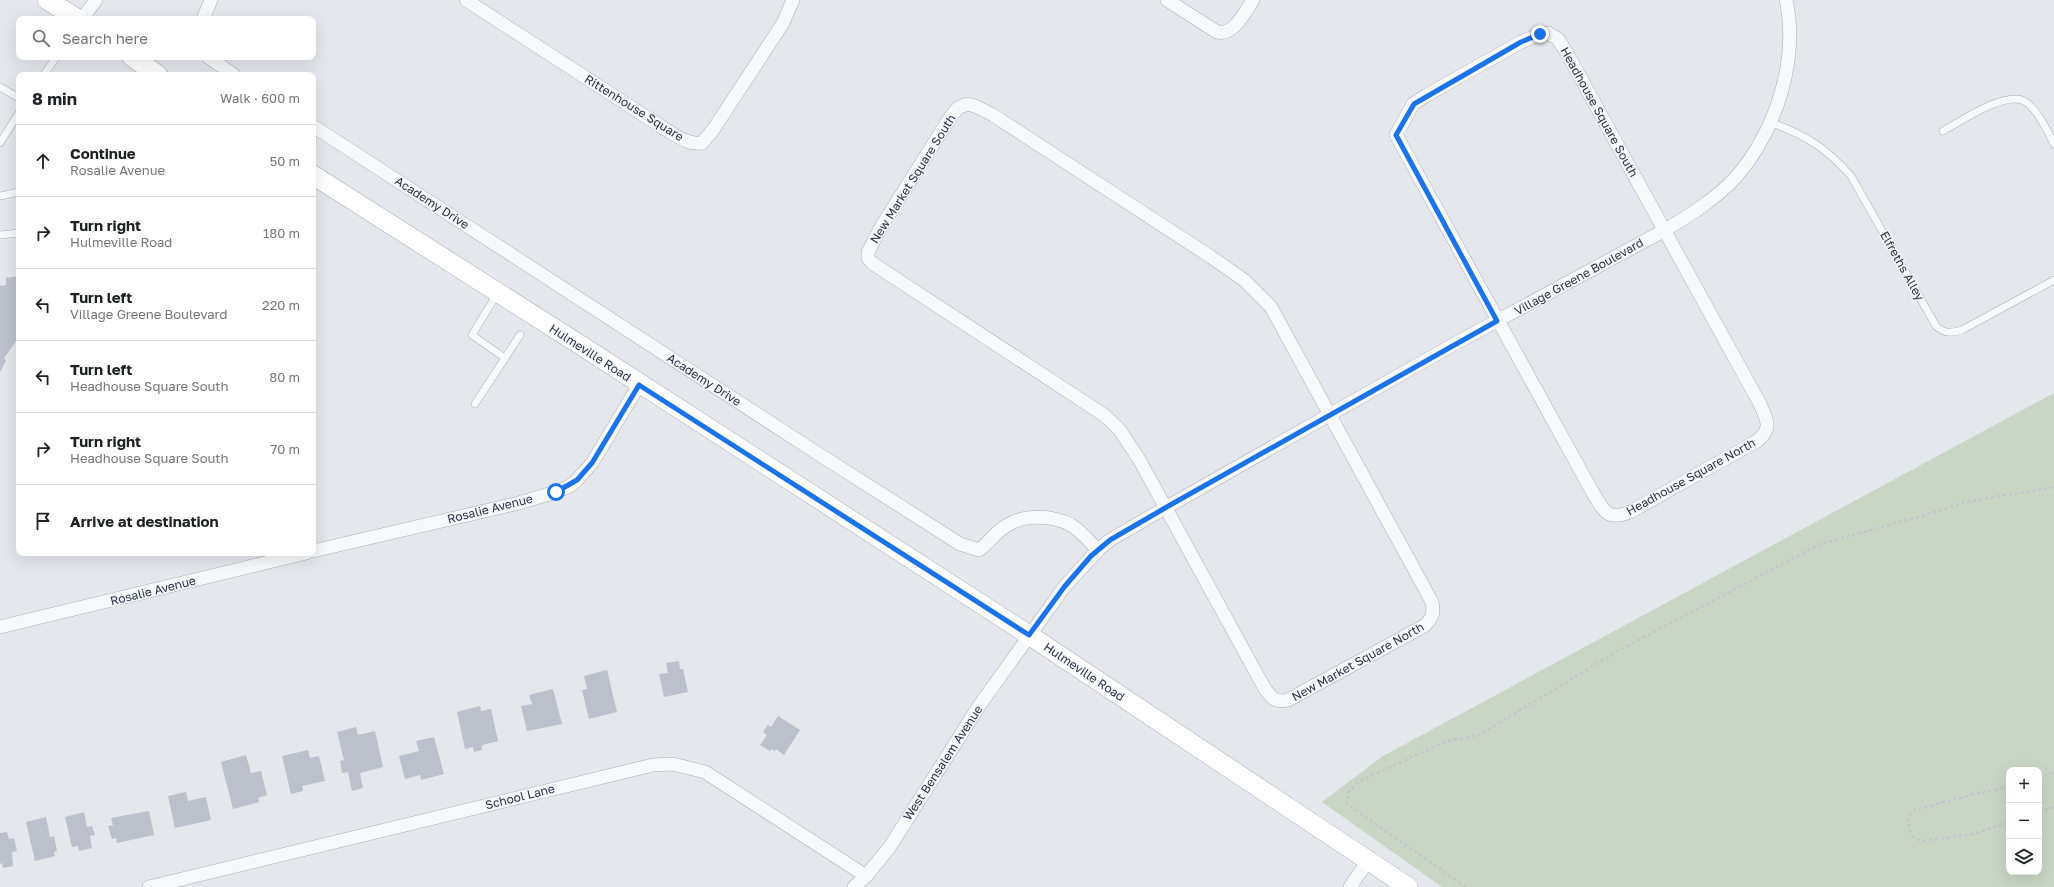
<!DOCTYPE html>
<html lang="en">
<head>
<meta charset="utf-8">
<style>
	:root { --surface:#fff; --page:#f2f2f2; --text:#202124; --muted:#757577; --line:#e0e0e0 }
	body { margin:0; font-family:"Golos Text",sans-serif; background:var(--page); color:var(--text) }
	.controls { position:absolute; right:12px; bottom:12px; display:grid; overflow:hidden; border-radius:8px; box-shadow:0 4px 16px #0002 }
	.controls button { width:36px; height:36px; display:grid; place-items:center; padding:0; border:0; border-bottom:1px solid var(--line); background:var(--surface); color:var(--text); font:20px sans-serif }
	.stop { position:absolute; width:12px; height:12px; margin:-9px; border:3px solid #1a73e8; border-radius:50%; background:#fff }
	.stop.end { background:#1a73e8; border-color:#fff; box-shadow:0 1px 4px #0008 }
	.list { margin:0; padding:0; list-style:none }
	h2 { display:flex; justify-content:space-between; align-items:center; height:52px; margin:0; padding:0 16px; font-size:17px }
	h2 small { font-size:13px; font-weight:400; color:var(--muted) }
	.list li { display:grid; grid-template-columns:26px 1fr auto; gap:12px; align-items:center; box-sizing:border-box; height:72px; padding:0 16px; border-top:1px solid var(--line) }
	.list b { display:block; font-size:15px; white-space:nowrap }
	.list p { margin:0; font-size:13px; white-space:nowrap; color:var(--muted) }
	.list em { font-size:13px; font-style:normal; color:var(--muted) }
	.icon { flex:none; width:22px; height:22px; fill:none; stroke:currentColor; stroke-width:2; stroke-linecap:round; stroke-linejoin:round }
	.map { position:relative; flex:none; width:2054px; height:887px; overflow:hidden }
	.search { position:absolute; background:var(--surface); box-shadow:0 4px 16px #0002; left:16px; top:16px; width:300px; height:44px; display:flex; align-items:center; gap:10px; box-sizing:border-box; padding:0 14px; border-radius:8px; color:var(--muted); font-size:15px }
	.panel { position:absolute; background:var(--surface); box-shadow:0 4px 16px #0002; left:16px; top:72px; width:300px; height:484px; border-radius:8px }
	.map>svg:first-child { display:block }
	.green { fill:#c9d6c5; fill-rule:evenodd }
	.building { fill:#bbc0ca }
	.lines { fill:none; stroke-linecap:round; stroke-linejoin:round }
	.service-casing { stroke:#a9aeb7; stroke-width:8 }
	.minor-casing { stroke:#a9aeb7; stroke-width:14 }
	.secondary-casing { stroke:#a9aeb7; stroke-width:20 }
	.path { stroke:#c2c5cb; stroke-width:2.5; stroke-dasharray:3 3; stroke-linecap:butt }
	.service { stroke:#f7f8fa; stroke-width:7 }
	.minor { stroke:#f7f8fa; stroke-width:13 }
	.secondary { stroke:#fff; stroke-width:19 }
	.route { stroke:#1a73e8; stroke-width:5 }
	.labels { text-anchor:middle; stroke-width:3; stroke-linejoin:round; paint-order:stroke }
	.street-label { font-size:12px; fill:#2b3445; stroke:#f4f6f9 }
</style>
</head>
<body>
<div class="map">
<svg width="2054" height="887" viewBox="0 0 2054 887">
	<rect width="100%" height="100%" fill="#e4e7ec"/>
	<!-- green -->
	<path class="green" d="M2054 393V887H1442L1322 802 1383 756ZM2009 770H2039V872H2009Z"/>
	<!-- building -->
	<g class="building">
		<polygon points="19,276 19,337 4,358 6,361 0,372 0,286 6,285 6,278"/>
		<polygon points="679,661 680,669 683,669 688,692 664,697 659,674 668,673 666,663"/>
		<polygon points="607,670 617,712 589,719 582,690 587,689 584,676"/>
		<polygon points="553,689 562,724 527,731 521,706 532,704 529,695"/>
		<polygon points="480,706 481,711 491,709 498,741 482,745 482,750 474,752 473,747 465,749 457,712"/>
		<polygon points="778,716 800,730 784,755 776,749 775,751 772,749 770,751 760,745 767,735 763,732 768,725 771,727"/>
		<polygon points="356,727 358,735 375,731 383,767 360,773 363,788 352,791 348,772 342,773 340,761 344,760 337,732"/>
		<polygon points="434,737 444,774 421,780 420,775 405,779 399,756 419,751 416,741"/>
		<polygon points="308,750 310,758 319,756 325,781 302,786 303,791 291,794 282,756"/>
		<polygon points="246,755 251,773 261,771 267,795 258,798 259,802 233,809 221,762"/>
		<polygon points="186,792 188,801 206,797 211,820 175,828 168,796"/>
		<polygon points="149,811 154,835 117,843 116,838 112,839 108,826 113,825 111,818"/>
		<polygon points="84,812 87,827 92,826 95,835 90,836 92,848 79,851 78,846 72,847 65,817"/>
		<polygon points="46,817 50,837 54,836 57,851 54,852 55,856 35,861 26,822"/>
		<polygon points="7,832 9,839 14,838 17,851 12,852 13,866 3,868 2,863 0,864 0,833"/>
	</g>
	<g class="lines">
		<!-- service casing -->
		<g class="service-casing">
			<g id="service">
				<polyline points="44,75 56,57"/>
				<polyline points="0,87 19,98"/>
				<path d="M1770 122C1807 136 1825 147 1851 176L1936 326C1945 334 1951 333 1962 330L2054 280"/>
				<path d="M1943 131C1961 121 2005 91 2024 101 2037 108 2048 132 2054 144"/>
				<polyline points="0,143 19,113"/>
				<polyline points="0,196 19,192"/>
				<polyline points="0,235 19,233"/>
				<polyline points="497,294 472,335 505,358 520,335"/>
				<polyline points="475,404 505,358"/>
			</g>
		</g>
		<!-- minor casing -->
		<g class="minor-casing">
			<g id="minor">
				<path d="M466 0 665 129C677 136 688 145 702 143L713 130 783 23 793 0"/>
				<path d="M1167 0 1217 32C1234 36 1245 12 1253 0"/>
				<polyline points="82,19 96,0"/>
				<polyline points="203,19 211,0"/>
				<path d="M1548 33 1558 39 1568 55 1760 404C1767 421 1773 428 1757 441L1630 512C1607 521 1604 511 1593 493L1396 135 1413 104 1427 95 1521 42 1540 34Z"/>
				<polyline points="208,57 234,75"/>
				<path d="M967 104 975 106 993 115 1211 257 1244 280 1271 307 1432 602C1434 613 1433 618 1424 626L1288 700C1275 703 1272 698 1265 689L1140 461 1119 429 1104 415 872 263 868 258V252L881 227 951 116 958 108Z"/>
				<path d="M313 126 817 453 960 544 979 550C989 543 995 532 1006 526 1023 514 1053 515 1071 525 1081 531 1089 541 1098 550"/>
				<polyline points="313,551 515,504 556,492 570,486 577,480 592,463 639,385"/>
				<polyline points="0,627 306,553"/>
				<polyline points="149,887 653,765 673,764 705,772 866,876"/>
				<path d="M854 887 866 876 889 848 979 706 1065 586 1098 550 1110 540 1165 508 1458 342 1665 230C1690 215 1716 199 1736 177 1776 131 1799 60 1786 0"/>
				<polyline points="1350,887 1368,861"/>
			</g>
		</g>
		<!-- secondary casing -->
		<g class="secondary-casing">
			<g id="secondary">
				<polyline points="47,0 78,19"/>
				<polyline points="132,57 158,75"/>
				<polyline points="313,175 582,346 1029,635 1408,887"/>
			</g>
		</g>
		<!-- path -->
		<g class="path">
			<polyline points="2039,778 2054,772"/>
			<path d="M2009 787 1975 794 1914 810 1908 818C1909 829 1910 838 1922 841L1974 834 2009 822"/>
			<polyline points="2039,812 2054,807"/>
			<polyline points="1466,887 1347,804 1348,793 1358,782 1444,742 1479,735 1618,651 1820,544 1922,516 1965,502 2054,487"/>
		</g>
		<!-- service -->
		<use href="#service" class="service"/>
		<!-- minor -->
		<use href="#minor" class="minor"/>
		<!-- secondary -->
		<use href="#secondary" class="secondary"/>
	</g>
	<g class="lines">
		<!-- route -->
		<polyline class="route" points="556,492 577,480 592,463 639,385 1029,635 1065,586 1091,556 1110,540 1165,508 1497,321 1396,135 1414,104 1521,42 1540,34"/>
	</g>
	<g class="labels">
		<!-- street labels -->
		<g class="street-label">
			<text transform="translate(634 108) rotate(32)" y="4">Rittenhouse Square</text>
			<text transform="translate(1599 112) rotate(61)" y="4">Headhouse Square South</text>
			<text transform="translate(913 179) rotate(-58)" y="4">New Market Square South</text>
			<text transform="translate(432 203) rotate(33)" y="4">Academy Drive</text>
			<text transform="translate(1902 266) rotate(61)" y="4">Elfreths Alley</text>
			<text transform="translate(1579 277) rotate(-29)" y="4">Village Greene Boulevard</text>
			<text transform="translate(590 353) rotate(33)" y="4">Hulmeville Road</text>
			<text transform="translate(704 380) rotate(33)" y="4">Academy Drive</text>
			<text transform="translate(1691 477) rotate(-29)" y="4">Headhouse Square North</text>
			<text transform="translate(490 509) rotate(-14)" y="4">Rosalie Avenue</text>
			<text transform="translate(153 591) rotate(-14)" y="4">Rosalie Avenue</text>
			<text transform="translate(1358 662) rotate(-29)" y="4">New Market Square North</text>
			<text transform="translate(1084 672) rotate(34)" y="4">Hulmeville Road</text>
			<text transform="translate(943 763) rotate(-57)" y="4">West Bensalem Avenue</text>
			<text transform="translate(520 797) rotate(-14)" y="4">School Lane</text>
		</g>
	</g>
</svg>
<div class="controls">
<button>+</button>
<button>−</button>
<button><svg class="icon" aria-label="layers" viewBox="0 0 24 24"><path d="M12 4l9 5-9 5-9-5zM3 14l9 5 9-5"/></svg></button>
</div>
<div class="stop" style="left:556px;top:492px"></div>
<div class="stop end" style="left:1540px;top:34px"></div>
<div class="search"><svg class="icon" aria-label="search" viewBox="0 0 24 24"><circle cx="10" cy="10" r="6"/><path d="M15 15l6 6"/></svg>Search here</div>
<section class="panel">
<h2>8 min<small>Walk · 600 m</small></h2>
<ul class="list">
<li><svg class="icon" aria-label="ahead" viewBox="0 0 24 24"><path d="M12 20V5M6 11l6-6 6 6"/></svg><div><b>Continue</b><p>Rosalie Avenue</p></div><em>50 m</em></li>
<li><svg class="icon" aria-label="right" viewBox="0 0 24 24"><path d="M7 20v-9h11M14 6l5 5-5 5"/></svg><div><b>Turn right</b><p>Hulmeville Road</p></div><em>180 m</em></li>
<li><svg class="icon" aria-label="left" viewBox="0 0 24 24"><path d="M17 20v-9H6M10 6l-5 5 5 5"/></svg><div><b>Turn left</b><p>Village Greene Boulevard</p></div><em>220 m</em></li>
<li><svg class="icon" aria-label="left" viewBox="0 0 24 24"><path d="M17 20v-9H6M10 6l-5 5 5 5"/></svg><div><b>Turn left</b><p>Headhouse Square South</p></div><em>80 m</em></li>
<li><svg class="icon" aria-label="right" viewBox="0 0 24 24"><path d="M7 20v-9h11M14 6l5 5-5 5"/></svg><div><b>Turn right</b><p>Headhouse Square South</p></div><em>70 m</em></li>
<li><svg class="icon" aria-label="arrive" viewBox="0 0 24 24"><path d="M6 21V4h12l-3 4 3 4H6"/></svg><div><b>Arrive at destination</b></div></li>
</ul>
</section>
</div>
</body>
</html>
